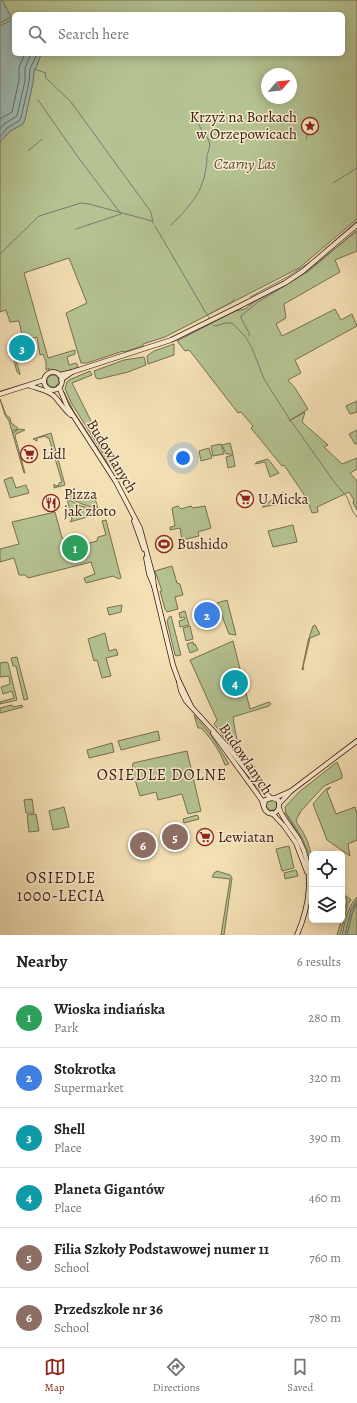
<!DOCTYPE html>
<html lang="en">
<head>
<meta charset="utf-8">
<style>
	:root { --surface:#fff; --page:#f2f2f2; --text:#222; --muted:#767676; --line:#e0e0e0; --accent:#8f2418 }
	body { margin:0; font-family:Alegreya,serif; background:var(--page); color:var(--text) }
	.controls { position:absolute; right:12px; bottom:12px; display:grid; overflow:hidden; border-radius:6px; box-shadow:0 2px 10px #0003 }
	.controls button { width:36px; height:36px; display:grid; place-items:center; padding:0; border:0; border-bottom:1px solid var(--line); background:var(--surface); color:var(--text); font:20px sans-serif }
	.compass { position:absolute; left:261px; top:68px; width:36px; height:36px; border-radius:50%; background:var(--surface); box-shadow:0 2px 10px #0003; rotate:63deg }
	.you { position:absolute; left:183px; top:458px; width:14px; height:14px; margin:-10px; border:3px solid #fff; border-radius:50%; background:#1a73e8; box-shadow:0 0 0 6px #1a73e833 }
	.badge { display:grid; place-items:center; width:26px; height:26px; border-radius:50%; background:var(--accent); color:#fff; font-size:13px; font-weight:700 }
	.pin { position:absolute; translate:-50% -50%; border:2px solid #fff; box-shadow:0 1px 4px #0006 }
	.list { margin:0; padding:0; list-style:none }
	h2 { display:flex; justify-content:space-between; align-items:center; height:52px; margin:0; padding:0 16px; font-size:17px }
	h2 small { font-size:13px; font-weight:400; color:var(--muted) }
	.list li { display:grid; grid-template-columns:26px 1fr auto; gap:12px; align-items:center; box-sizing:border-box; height:60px; padding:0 16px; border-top:1px solid var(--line) }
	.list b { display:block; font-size:15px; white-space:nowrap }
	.list p { margin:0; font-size:13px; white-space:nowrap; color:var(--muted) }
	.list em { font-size:13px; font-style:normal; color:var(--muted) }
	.icon { flex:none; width:22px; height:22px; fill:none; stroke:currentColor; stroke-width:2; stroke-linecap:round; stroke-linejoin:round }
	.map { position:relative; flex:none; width:357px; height:935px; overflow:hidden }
	.search { position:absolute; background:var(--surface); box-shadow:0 2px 10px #0003; left:12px; right:12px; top:12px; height:44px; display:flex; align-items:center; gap:10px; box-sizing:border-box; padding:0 14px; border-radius:6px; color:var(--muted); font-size:15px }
	.sheet { height:412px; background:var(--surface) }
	nav { display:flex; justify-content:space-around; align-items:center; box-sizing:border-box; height:56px; border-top:1px solid var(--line); background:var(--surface); font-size:11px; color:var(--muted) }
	nav a { display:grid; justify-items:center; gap:2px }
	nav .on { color:var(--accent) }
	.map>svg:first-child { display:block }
	.green { fill:#b5c392; stroke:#786e50; fill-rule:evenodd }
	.water { fill:#9ebbb6; stroke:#777b72 }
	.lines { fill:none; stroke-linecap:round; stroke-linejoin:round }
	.shore { stroke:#6d6a62; stroke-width:1 }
	.stream { stroke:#777b72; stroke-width:1 }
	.secondary-casing { stroke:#3c1a0d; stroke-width:5.5 }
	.secondary { stroke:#f8ebcf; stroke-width:4 }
	.labels { text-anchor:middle; stroke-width:3; stroke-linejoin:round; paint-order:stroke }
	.poi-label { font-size:15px; fill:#3c1a0d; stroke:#f8ebcf; text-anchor:start }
	.park-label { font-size:15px; font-style:italic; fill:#604d35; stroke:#f8ebcf }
	.street-label { font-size:15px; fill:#3c1a0d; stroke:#f8ebcf }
	.neighbourhood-label { font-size:16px; letter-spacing:1px; fill:#3c1a0d; stroke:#f8ebcf }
</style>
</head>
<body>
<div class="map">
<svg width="357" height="935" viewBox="0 0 357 935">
	<rect width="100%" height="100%" fill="#f4e0b5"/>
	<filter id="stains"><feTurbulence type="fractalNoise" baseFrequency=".005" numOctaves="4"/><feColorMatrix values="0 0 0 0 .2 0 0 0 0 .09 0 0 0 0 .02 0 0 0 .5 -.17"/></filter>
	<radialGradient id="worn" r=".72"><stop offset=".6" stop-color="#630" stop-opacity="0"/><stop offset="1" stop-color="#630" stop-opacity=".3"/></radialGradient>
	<!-- green -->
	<g class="green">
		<path d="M2 0H357V219L299 268 165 337 143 344V346L124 352 123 351 87 363H81L66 313 87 303 69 258 24 273 48 358 75 350V354L67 357 69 365 76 363 78 365 76 368 79 367 63 373 49 371V368L46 370V362L43 354 40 355 37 337 11 345 19 370 20 375 17 372 9 342 18 340 17 336 22 335 19 321 10 322 6 310 0 312V142L10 131 23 124 25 119 33 82 34 69 36 67 41 54H343V14H14V20L0 26V23L11 17ZM267 74H291V98H267Z"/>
		<polygon points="357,231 357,251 335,260 340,272 284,304 286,318 276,324 282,336 335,309 341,320 352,314 357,326 295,360 301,373 288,380 295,388 308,409 289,421 305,412 302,422 328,445 324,447 342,464 357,458 357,469 350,473 357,481 357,510 353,503 354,500 349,492 317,507 318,512 312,513 307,499 284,465 282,466 251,428 253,426 241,412 238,413 190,351 189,350 185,351 177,341 235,311 245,309 255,301 306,272"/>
		<polygon points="174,344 174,355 148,364 147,356 154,351"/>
		<polygon points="144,357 146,365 128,372 99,379 96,378 94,371 124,360"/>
		<polygon points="90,371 92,375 72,383 112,463 109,463 72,404 65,389 67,382 69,380"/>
		<circle cx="53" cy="381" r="6"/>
		<polygon points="64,392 74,412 110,467 109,468 68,404 62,393"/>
		<polygon points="0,399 6,415 10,418 11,423 18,428 16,430 13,430 13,433 19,429 25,430 16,434 15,436 25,473 24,473 9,421 5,415"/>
		<polygon points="357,401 357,412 350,414 346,406"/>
		<polygon points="357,430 357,444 355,444 349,434"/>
		<polygon points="51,433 65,485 54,488 54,484 56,486 59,485 59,483 62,482 49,438 47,438 46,436 37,438 37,441 33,439"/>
		<polygon points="230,443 233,454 226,454 222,445"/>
		<polygon points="221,444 224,454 213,456 211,446"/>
		<polygon points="209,448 212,458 201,461 199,451"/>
		<polygon points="233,455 235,466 228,468 226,457"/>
		<polygon points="268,459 279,473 270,477 265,462 255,464 257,462"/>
		<polygon points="12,477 16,488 26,485 29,493 10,498 4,480"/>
		<polygon points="283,492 288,503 262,507"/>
		<polygon points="77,494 78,498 94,495 98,509 82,504 69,498 69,496"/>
		<polygon points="67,499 81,506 104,512 70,522 72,519"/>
		<polygon points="178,506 181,509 191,506 193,508 205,506 211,528 198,532 199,536 182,540 180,528 170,530 170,527 175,526 172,508"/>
		<polygon points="55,512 62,538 64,539 71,537 82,545 97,541 98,537 106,535 102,521 106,520 121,578 119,579 113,576 86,583 84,578 95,574 91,562 28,578 25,575 19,575 14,558 0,562 0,549 19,544 12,522"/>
		<polygon points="293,525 297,542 273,547 268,531"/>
		<polygon points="171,538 173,547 158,550 156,541"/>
		<polygon points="172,566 177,583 180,584 183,595 175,597 178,609 167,612 165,609 160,591 162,591 155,571"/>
		<polygon points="227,600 236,635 229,634 217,603"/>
		<polygon points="122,605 121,612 109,615 107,608"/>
		<polygon points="185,611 189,625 180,627 179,621 185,619 184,617 180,618 179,613"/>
		<polygon points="171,616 181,655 176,656 175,655 167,621 169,617"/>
		<polygon points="315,625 320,634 310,638 303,667 304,669 302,670 308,641 313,626"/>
		<polygon points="190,626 193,639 186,641 183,628"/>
		<polygon points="105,633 109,651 116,649 118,655 106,658 111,676 102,678 97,660 94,661 88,639"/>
		<path d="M233 641 250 709 269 702 271 704 269 706 233 717C237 742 237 748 255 767L253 770 229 744 214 724 217 720 190 660Z"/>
		<polygon points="193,642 194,645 195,644 198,650 190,653 187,644"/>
		<polygon points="17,657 28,699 24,700 16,666 13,666 11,658"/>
		<polygon points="6,662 8,663 17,700 0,704 0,702 14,698 12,691 3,694 1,687 10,684 9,676 0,677 0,663"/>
		<polygon points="12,705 13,707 22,705 23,707 0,713 0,708"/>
		<path d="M194 715 211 735 229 764 225 765C220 751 211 738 201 728H198Z"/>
		<polygon points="158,731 160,740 121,750 118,741"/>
		<polygon points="112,743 114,752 89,758 87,750"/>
		<polygon points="187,751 201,811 188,814 182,794 158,800 156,792 140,796 132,770 133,763"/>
		<path d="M337 762 342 774V778L324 786 301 811 296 820C297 825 302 829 304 834 310 845 312 856 312 869 309 847 298 830 286 813L285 807 299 792Z"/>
		<polygon points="331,787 327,791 336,814 355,807 357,813 357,840 348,844 350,856 327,840 313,804 326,789"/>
		<polygon points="32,799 34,813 26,813 24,800"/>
		<circle cx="272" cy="805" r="5.5"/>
		<polygon points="64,807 69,827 53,830 49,811"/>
		<path d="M285 813C301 836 312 858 312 887L310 873 297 834 283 814Z"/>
		<polygon points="36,814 39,831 29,832 27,815"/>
		<polygon points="197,815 198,816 199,819 184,823 183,819"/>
		<polygon points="289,846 294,868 282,871 276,849"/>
		<polygon points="296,870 298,876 285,879 284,873"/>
		<polygon points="217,871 230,875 232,878 224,935 221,935 230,879 212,877 214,873"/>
		<polygon points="342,896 346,896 351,900 348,904 340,935 337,935 347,901 346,898 342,897"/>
		<path d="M357 897V900L351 910 345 935H342C345 922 347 907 357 897Z"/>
		<polygon points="357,903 357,935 347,935 352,914"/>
	</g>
	<!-- water -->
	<g class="water">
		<polygon points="0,0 2,0 11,17 0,23"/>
		<polygon points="13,19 14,54 41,54 36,68 34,70 33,82 25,119 23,124 10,131 0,142 0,26"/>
		<polygon points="357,900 352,914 347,935 345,935 351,910"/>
	</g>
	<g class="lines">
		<!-- shore -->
		<g class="shore">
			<polyline points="0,119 12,112 19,80 19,67 25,54"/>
			<polyline points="0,129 4,124 17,116 25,81 25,68 31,54"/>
			<polyline points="0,137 7,128 19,121 21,118 29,82 30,69 37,54"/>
		</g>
		<!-- stream -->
		<g class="stream">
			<polyline points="34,69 46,73 45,77 71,102 151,212 153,223"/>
			<polyline points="38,100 78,157 121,214 76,229"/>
			<polyline points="306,139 309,129"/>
			<polyline points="28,151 42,139"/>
			<polyline points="333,183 357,168"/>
			<path d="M171 225C193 203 206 189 207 156 208 151 211 146 209 141 208 137 203 134 201 129 198 123 197 118 192 113"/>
			<polyline points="155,226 209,318"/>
			<polyline points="323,251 357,221"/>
			<polyline points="0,254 39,216 81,203 89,204 152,221"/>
			<polyline points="250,297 289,276 310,262"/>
			<polyline points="208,315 211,313 232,302 234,299"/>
			<polyline points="213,325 216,326 225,323 232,323 245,336 252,348 264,379 290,420"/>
			<polyline points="249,336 249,333 241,318 241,316 258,302 309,271 357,230"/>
			<polyline points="291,421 335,483 347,497 353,512 357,517"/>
		</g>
		<!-- secondary casing -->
		<g class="secondary-casing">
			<g id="secondary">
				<circle cx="53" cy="381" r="9"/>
				<polyline points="59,375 72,372 171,340 240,306 285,283 303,271 357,225"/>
				<polyline points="61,380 72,372"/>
				<path d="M30 386C39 389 47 390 54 396 60 402 64 410 71 415"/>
				<polyline points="59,387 67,406 116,482 140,528 153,576 154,586"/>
				<polyline points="0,394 44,380"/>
				<polyline points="134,521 144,549"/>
				<polyline points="146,558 149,574 154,586 173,665 178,679 191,706"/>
				<polyline points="179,682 181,691 186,701 227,746 262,790 271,798"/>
				<path d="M213 733 261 799C263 802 263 808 266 811 274 819 282 808 278 800L272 798 265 800 264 806"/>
				<polyline points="275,798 291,791"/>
				<polyline points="279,804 291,791 357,741"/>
				<path d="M279 808C283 820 293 829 299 840 315 869 310 905 297 935"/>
				<polyline points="272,813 284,826 296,843 307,872"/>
			</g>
		</g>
		<!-- secondary -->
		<use href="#secondary" class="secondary"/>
	</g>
	<!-- icons -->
	<defs>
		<g id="sight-ring" transform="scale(0.9)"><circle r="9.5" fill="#f8ebcf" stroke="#8f2418" stroke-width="1.5"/><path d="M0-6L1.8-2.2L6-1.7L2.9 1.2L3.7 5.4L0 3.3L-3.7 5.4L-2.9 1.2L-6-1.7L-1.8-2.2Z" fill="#8f2418"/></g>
		<g id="supermarket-ring" transform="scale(0.9)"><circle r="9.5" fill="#f8ebcf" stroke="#8f2418" stroke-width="1.5"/><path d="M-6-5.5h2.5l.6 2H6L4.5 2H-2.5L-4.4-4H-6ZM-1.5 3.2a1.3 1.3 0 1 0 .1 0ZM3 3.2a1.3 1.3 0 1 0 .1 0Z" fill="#8f2418"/></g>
		<g id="restaurant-ring" transform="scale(0.9)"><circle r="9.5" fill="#f8ebcf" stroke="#8f2418" stroke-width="1.5"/><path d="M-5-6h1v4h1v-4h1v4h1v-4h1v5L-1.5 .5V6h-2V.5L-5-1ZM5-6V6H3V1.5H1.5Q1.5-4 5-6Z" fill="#8f2418"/></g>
		<g id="stadium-ring" transform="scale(0.9)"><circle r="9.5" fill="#f8ebcf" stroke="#8f2418" stroke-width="1.5"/><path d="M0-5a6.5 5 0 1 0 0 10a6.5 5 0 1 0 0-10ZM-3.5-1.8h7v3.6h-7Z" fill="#8f2418"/></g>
	</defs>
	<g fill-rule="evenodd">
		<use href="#sight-ring" x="310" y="126"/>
		<use href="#supermarket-ring" x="29" y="454"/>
		<use href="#supermarket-ring" x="245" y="499"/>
		<use href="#restaurant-ring" x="51" y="503"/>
		<use href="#stadium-ring" x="164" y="544"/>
		<use href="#supermarket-ring" x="205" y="837"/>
	</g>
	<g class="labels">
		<!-- poi labels -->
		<g class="poi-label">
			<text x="297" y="122" text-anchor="end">Krzyż na Borkach<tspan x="297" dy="17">w Orzepowicach</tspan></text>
			<text x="42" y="459">Lidl</text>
			<text x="64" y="499">Pizza<tspan x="64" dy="17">jak złoto</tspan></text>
			<text x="258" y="504">U Micka</text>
			<text x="177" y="549">Bushido</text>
			<text x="218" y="842">Lewiatan</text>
		</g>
		<!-- park labels -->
		<g class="park-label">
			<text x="245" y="169">Czarny Las</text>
		</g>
		<!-- street labels -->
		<g class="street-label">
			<text transform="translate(112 456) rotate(59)" y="5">Budowlanych</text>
			<text transform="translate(246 759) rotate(56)" y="5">Budowlanych</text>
		</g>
		<!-- neighbourhood labels -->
		<g class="neighbourhood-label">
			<text x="162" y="780">OSIEDLE DOLNE</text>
			<text x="61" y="883">OSIEDLE<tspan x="61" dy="18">1000-LECIA</tspan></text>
		</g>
	</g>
	<rect width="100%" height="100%" filter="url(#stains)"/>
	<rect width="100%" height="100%" fill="url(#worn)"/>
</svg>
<div class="controls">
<button><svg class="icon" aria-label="locate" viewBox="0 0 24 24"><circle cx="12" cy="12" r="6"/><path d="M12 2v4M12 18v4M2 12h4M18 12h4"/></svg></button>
<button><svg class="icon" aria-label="layers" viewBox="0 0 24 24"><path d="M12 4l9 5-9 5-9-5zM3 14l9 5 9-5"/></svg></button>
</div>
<svg class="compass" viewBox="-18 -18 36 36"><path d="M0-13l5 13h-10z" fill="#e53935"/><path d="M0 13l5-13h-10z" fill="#767676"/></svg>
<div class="you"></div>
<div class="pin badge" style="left:75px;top:548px;background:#2e9e5b">1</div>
<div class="pin badge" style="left:207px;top:615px;background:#3f7fe0">2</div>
<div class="pin badge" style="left:22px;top:348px;background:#0f9aa8">3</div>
<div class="pin badge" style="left:235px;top:683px;background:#0f9aa8">4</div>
<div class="pin badge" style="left:175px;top:837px;background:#8d6e63">5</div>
<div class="pin badge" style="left:143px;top:845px;background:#8d6e63">6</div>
<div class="search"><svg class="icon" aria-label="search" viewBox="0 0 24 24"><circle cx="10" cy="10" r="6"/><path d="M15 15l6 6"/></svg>Search here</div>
</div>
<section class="sheet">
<h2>Nearby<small>6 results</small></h2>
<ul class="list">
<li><span class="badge" style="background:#2e9e5b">1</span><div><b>Wioska indiańska</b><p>Park</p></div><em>280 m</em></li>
<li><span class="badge" style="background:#3f7fe0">2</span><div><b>Stokrotka</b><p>Supermarket</p></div><em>320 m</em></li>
<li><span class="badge" style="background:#0f9aa8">3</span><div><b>Shell</b><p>Place</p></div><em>390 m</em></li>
<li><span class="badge" style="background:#0f9aa8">4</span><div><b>Planeta Gigantów</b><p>Place</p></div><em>460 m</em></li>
<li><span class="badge" style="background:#8d6e63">5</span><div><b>Filia Szkoły Podstawowej numer 11</b><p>School</p></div><em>760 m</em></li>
<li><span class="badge" style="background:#8d6e63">6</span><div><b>Przedszkole nr 36</b><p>School</p></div><em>780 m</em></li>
</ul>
</section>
<nav>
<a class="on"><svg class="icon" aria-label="map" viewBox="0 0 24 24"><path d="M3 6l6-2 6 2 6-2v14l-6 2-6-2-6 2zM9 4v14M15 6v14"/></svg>Map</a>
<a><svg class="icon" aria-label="directions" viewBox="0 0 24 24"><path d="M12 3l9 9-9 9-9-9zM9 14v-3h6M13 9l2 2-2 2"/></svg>Directions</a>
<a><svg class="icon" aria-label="saved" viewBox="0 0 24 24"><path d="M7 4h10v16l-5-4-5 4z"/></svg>Saved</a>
</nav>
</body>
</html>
